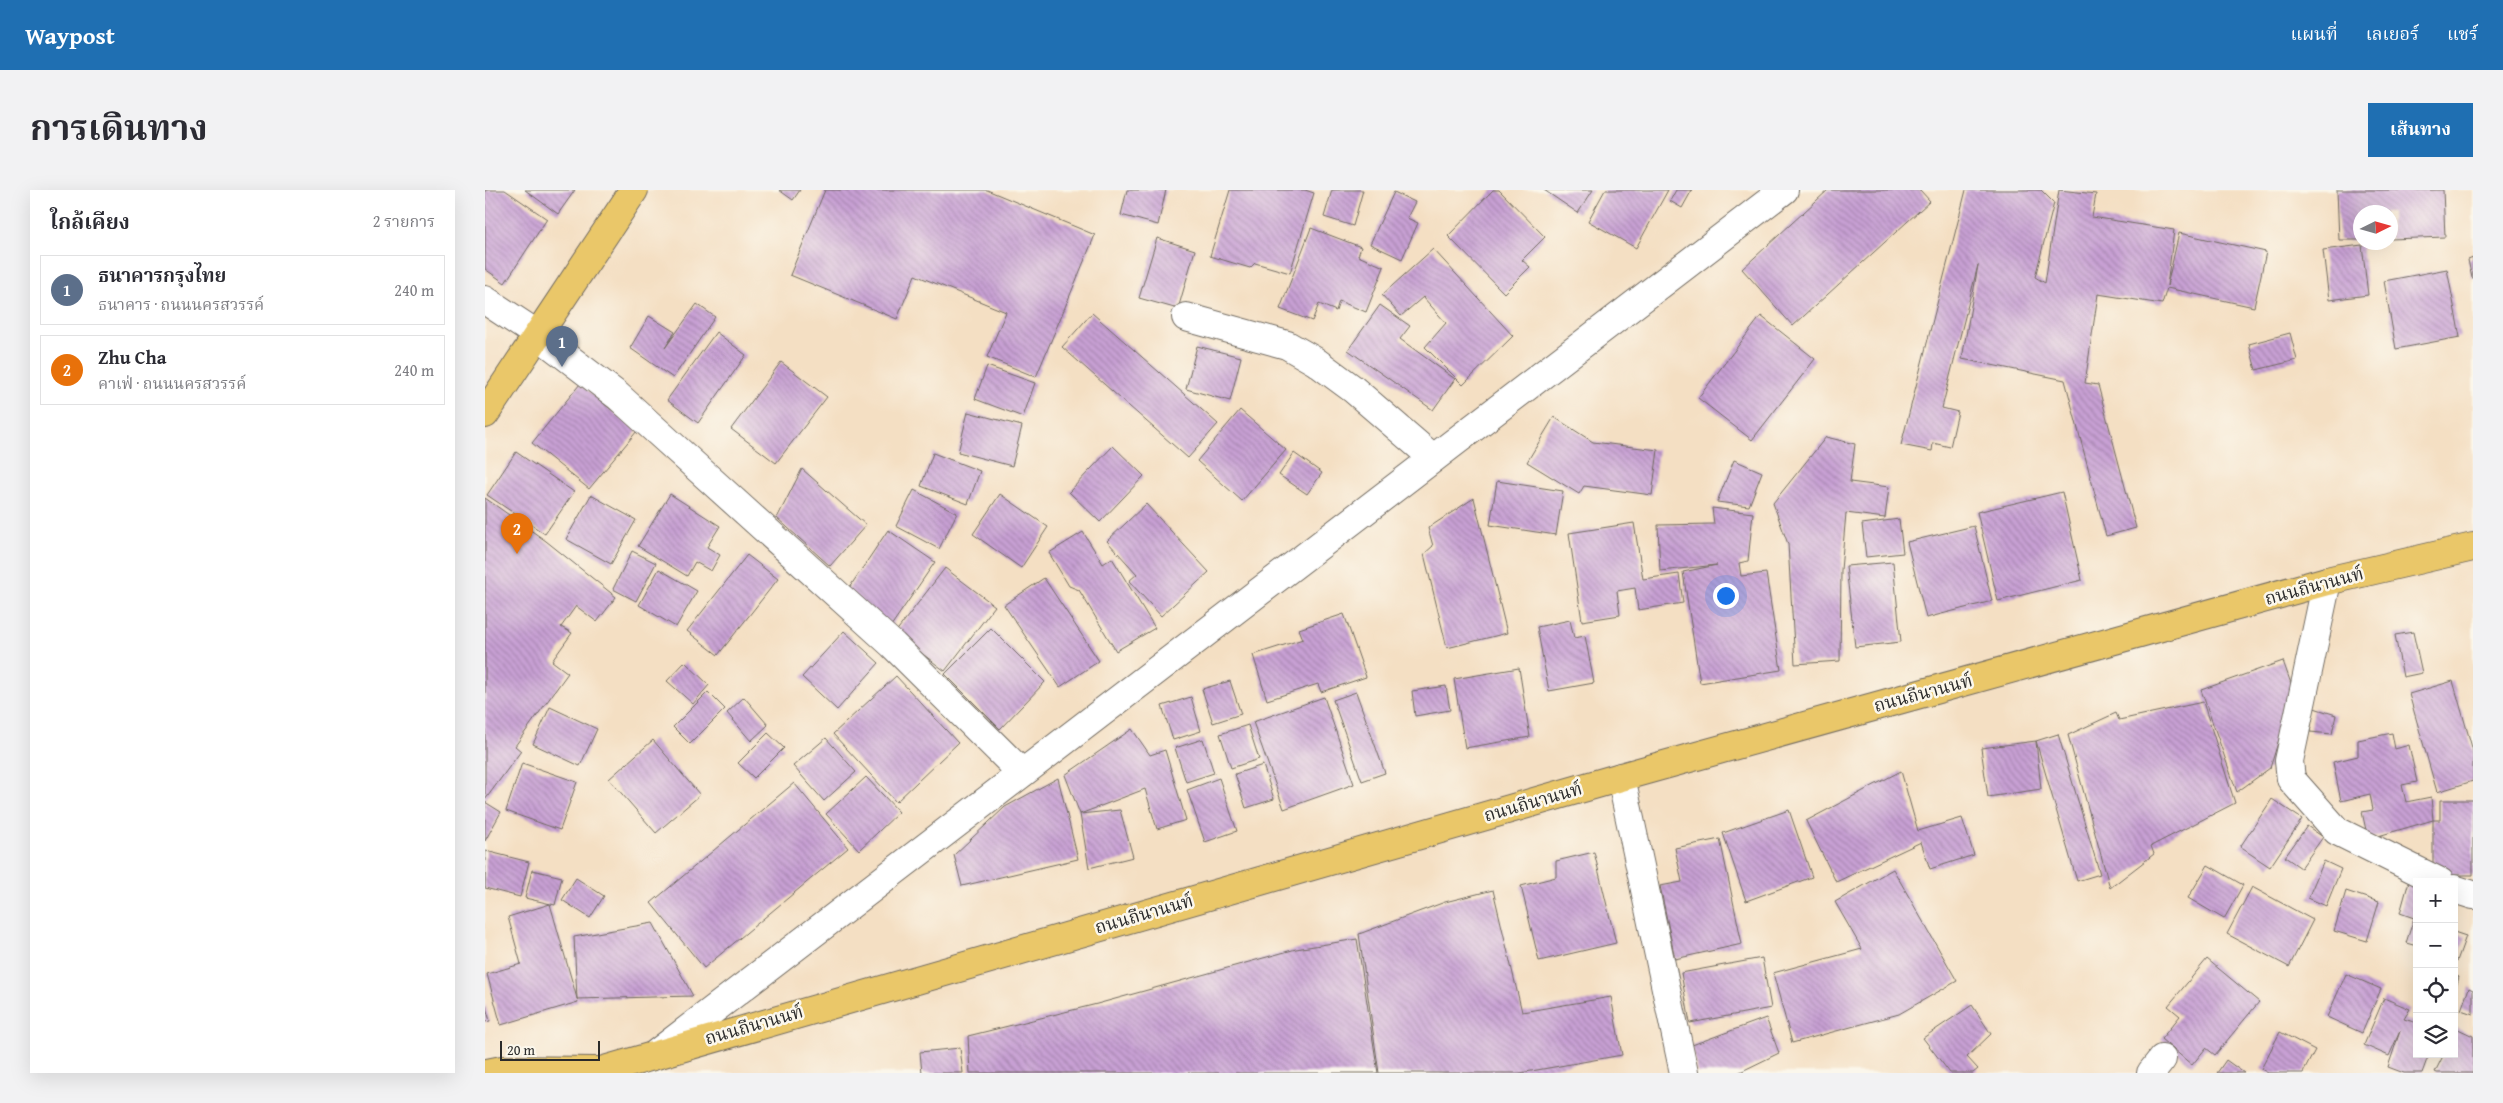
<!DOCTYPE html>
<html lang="th">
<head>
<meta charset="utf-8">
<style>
	:root { --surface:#fff; --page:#f2f2f3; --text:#2b2b33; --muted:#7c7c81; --line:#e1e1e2; --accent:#1f6fb2 }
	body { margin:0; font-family:"Gentium Book Plus","Noto Serif Thai",serif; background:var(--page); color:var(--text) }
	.controls { position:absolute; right:15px; bottom:15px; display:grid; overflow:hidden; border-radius:0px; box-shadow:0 5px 20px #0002 }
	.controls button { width:45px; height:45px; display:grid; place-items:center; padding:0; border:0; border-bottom:1px solid var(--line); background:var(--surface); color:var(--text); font:25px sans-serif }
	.compass { position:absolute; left:1868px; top:15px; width:45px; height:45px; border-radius:50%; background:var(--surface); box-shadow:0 5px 20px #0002; rotate:85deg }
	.scale { position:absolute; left:15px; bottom:12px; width:100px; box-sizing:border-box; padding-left:5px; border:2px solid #2b2b2b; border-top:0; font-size:14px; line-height:18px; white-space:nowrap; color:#2b2b2b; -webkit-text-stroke:4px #fbf7ec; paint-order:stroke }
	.you { position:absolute; left:1240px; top:405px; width:18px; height:18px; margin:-12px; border:4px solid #fff; border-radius:50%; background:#1a73e8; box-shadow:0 0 0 8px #1a73e833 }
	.badge { display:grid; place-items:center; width:32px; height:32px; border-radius:50%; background:var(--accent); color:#fff; font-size:16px; font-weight:700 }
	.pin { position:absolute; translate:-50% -41px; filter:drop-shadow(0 1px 2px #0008) }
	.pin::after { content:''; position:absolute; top:26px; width:18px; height:15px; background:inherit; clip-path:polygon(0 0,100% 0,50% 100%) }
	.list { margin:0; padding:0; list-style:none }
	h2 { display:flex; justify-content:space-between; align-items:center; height:65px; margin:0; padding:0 20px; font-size:21px }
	h2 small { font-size:16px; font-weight:400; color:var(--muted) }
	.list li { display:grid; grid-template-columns:32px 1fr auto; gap:15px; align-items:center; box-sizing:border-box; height:70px; margin:0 10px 10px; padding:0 10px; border:1px solid var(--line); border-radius:0px }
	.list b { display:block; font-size:19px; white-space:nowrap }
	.list p { margin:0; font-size:16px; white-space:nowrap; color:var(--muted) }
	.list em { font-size:16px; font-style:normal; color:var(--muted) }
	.icon { flex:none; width:28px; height:28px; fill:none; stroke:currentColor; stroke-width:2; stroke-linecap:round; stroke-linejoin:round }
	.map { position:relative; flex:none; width:1988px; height:883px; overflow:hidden; border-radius:0px }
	header { display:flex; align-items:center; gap:30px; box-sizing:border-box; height:70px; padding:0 25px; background:var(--accent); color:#fff }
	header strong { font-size:24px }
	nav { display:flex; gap:28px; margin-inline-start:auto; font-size:18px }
	.intro { display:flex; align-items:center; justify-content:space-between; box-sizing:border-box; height:120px; padding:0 30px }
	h1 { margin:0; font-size:35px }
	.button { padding:12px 22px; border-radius:0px; background:var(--accent); color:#fff; font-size:18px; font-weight:700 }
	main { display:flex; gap:30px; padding:0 30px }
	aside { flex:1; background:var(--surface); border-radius:0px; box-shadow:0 5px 20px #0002 }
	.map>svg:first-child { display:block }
	.building { fill:url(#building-back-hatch) }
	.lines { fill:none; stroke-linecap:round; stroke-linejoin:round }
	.minor-casing { stroke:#716a60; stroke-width:30 }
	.tertiary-casing { stroke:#716a60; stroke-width:30 }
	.primary-casing { stroke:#716a60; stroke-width:30 }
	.minor { stroke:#fff; stroke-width:28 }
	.tertiary { stroke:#fff; stroke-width:28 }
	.primary { stroke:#eac769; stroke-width:28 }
	.labels { text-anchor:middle; stroke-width:5; stroke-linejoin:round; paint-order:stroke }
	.street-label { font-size:18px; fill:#2b2b2b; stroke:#fbf7ec }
</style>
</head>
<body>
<header>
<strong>Waypost</strong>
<nav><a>แผนที่</a><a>เลเยอร์</a><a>แชร์</a></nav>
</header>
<div class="intro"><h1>การเดินทาง</h1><a class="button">เส้นทาง</a></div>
<main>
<aside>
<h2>ใกล้เคียง<small>2 รายการ</small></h2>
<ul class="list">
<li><span class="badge" style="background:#5c6f8a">1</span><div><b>ธนาคารกรุงไทย</b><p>ธนาคาร · ถนนนครสวรรค์</p></div><em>240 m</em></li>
<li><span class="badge" style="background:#e8710a">2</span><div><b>Zhu Cha</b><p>คาเฟ่ · ถนนนครสวรรค์</p></div><em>240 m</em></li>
</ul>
</aside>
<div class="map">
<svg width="1988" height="883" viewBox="0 0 1988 883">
	<defs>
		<pattern id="building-back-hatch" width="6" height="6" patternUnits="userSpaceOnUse" patternTransform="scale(1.25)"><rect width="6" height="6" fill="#c8a0d4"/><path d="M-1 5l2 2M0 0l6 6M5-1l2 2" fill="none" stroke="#a383ac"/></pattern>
	</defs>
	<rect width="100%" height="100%" fill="#fbf7ec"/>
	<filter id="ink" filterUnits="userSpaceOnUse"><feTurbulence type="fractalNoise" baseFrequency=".02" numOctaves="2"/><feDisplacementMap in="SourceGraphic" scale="10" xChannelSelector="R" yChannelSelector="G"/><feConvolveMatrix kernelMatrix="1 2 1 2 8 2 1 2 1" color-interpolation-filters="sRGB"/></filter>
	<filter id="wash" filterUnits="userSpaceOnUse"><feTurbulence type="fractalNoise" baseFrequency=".0096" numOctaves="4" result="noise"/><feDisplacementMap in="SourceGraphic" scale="20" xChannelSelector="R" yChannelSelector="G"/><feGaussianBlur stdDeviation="1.12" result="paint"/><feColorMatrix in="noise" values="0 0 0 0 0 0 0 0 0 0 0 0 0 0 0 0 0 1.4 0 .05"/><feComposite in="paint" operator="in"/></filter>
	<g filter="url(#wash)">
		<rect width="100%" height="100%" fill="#f4dfc3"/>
		<g id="blocks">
			<!-- building -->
			<g class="building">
				<polygon points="0,0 20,0 62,29 20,93 0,79"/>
				<polygon points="40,0 90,0 73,24"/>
				<polygon points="294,0 315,0 308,10"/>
				<polygon points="340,0 502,0 610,45 551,187 502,167 521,122 430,85 412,129 305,85"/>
				<polygon points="642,0 681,0 673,35 636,25"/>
				<polygon points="745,0 820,0 829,3 805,83 770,73 765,78 725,66"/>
				<polygon points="847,0 878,0 868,36 839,27"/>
				<polygon points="1008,0 1014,0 1060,47 1037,70 1045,77 1019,103 963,46"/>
				<polygon points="1059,0 1108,0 1093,23"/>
				<polygon points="1120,0 1183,0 1151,58 1103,31"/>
				<polygon points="1191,0 1207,0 1197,18 1185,11"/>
				<polygon points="1343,0 1435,0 1445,11 1308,136 1257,79"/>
				<polygon points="1481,0 1556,0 1569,13 1550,87 1560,93 1574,0 1611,4 1607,27 1689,40 1682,96 1694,43 1781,62 1769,117 1682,98 1677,114 1613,104 1600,193 1613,195 1651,338 1621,346 1580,190 1477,169 1493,75 1457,218 1473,222 1465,257 1448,253 1447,261 1416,255"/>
				<polygon points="1852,0 1958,0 1960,47 1906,49 1906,22 1876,22 1876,50 1854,50"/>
				<polygon points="909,2 930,12 922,28 933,33 917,69 885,54"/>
				<polygon points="826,38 876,57 873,66 899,77 881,122 854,111 851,121 834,114 827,131 795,119"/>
				<polygon points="672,48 710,60 693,119 654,108"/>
				<polygon points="1877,55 1883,105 1844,110 1838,60"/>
				<polygon points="948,59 1028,146 978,195 940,157 961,133 938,107 916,126 897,105"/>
				<polygon points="1988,68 1988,88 1987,88 1983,70"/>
				<polygon points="1962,79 1975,147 1911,159 1899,91"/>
				<polygon points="212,114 230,127 188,188 145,158 164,126 190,142 180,158"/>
				<polygon points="895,115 925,136 915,149 970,189 948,220 863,160"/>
				<polygon points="607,123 733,234 703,268 577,157"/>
				<polygon points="1276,126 1330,169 1267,250 1213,208"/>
				<polygon points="231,142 261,165 213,233 182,210"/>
				<polygon points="1805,143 1812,170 1771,180 1764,154"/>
				<polygon points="712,156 756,167 745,211 701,199"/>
				<polygon points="296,172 342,207 291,273 246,239"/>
				<polygon points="502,176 550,193 538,227 490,209"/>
				<polygon points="95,194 152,241 104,299 47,253"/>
				<polygon points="755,220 801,260 757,311 712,271"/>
				<polygon points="483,222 537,236 527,276 473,262"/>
				<polygon points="1069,227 1108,252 1173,260 1167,305 1099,296 1094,304 1042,272"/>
				<polygon points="1341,247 1370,254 1365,292 1404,297 1400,328 1361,323 1356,380 1355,471 1310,474 1303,354 1288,313"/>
				<polygon points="628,256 659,286 615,332 584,302"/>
				<polygon points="31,262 89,302 60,344 2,305"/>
				<polygon points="448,263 495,281 483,314 436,296"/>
				<polygon points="809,263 837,283 822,304 794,285"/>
				<polygon points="1249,270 1277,282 1264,316 1232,312"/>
				<polygon points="317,279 381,335 345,376 292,328"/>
				<polygon points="1012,291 1078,301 1071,345 1005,335"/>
				<polygon points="429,300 472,323 454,359 411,336"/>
				<polygon points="1577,302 1597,390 1513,411 1492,322"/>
				<polygon points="185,304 235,336 222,357 235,365 226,381 210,372 202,386 153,356"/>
				<polygon points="515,304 563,337 536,378 488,344"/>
				<polygon points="106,305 151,330 126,374 81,349"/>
				<polygon points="0,308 61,351 131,407 112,432 91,416 76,437 87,443 67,471 83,483 30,556 36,561 0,610"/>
				<polygon points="989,308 1022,443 962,458 939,364 948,356 943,338"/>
				<polygon points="661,314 724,382 676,426 644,391 652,384 622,351"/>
				<polygon points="1227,318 1268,323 1263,371 1254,373 1256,386 1281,383 1296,480 1215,493 1198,382 1232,375 1175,381 1173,335 1229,334"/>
				<polygon points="1414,329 1418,363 1381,367 1377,334"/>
				<polygon points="1149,333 1158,389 1194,384 1198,413 1153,420 1150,398 1132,401 1135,425 1097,431 1084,343"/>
				<polygon points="1489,336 1507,411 1441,428 1422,352"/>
				<polygon points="403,340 450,372 406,436 360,404"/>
				<polygon points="598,342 618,374 627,368 670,438 631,461 594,400 584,396 564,363"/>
				<polygon points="147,361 171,373 151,411 128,399"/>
				<polygon points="262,365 293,389 233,465 202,441"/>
				<polygon points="1408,372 1416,452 1370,457 1361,376"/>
				<polygon points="460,378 510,416 460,481 410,443"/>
				<polygon points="174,379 212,401 191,437 154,415"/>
				<polygon points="559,388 614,471 575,497 519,415"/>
				<polygon points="859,424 881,487 836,502 833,494 782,510 768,465 818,449 814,439"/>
				<polygon points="1085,430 1089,448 1100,446 1109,493 1064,501 1052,437"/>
				<polygon points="506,438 560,492 515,539 460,484"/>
				<polygon points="359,441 394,473 352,520 317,487"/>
				<polygon points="1928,442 1937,483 1918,487 1910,445"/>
				<polygon points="1798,471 1809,502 1785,578 1752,602 1716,500"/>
				<polygon points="200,472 224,495 208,514 182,491"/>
				<polygon points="1034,478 1045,547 980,558 969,489"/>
				<polygon points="411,486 473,553 411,612 348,544"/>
				<polygon points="745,491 756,524 728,533 717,499"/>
				<polygon points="1968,491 1988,561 1988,591 1952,602 1924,504"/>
				<polygon points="961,496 965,520 930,526 927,501"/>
				<polygon points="223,502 240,519 205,554 188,537"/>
				<polygon points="871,502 900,583 877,591 848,510"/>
				<polygon points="259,507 283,535 266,551 242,523"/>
				<polygon points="706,507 716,541 688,550 677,516"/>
				<polygon points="839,507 869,594 799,619 768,532"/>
				<polygon points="1718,512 1750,613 1666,656 1669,664 1625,698 1583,545 1631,523 1634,530"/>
				<polygon points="65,517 112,539 95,576 48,554"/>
				<polygon points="1829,518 1851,525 1847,544 1825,542"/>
				<polygon points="763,535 774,569 746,578 735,544"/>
				<polygon points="647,539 665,565 680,560 701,630 672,639 660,599 595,624 580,585"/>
				<polygon points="283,543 299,558 269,588 253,573"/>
				<polygon points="1907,543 1910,559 1924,555 1932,592 1917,595 1921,612 1946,607 1948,630 1883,649 1877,622 1888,620 1885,604 1856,611 1848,572 1873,566 1873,550"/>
				<polygon points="1573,544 1615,684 1592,691 1551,551 1556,599 1503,607 1496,558 1551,551"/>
				<polygon points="341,548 371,582 339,611 308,576"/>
				<polygon points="718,549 729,583 701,592 690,558"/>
				<polygon points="168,550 215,605 171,643 124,589"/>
				<polygon points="37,573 92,592 75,640 21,621"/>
				<polygon points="778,575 789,609 761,618 750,584"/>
				<polygon points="1416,581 1433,641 1477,628 1489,665 1445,679 1436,652 1351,692 1321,631"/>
				<polygon points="381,587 414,622 374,660 341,624"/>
				<polygon points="573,588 593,669 477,696 469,665 520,617"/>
				<polygon points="734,588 752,641 720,652 702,600"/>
				<polygon points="309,593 363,658 219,778 166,713"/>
				<polygon points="1787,609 1817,629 1785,677 1755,657"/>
				<polygon points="1955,610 1988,610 1988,685 1948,685 1948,630 1955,630"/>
				<polygon points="0,612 16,622 0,651"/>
				<polygon points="635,620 648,667 604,678 595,624"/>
				<polygon points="1304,620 1327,687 1261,711 1238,643"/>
				<polygon points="1822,636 1838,647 1816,678 1800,667"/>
				<polygon points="1235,649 1257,754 1190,769 1175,696 1197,692 1190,658"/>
				<polygon points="1,661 44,672 35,707 0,698"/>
				<polygon points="1109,662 1131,753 1054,771 1036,696 1071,687 1071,671"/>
				<polygon points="1839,671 1856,679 1841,716 1823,708"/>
				<polygon points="1723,675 1758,695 1739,729 1703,708"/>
				<polygon points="1408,679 1472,791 1414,824 1307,853 1288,783 1377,759 1350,712"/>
				<polygon points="47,680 77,687 70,715 40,708"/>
				<polygon points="91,688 119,706 105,728 77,710"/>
				<polygon points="1924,691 1932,693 1932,756 1921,753 1929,728 1915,723"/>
				<polygon points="1767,697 1828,730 1804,777 1742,744"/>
				<polygon points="1008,700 1037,822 1126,807 1137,865 1035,883 894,883 874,744 960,712"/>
				<polygon points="1861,701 1894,712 1882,751 1849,741"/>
				<polygon points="65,714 93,812 16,835 2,784 36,774 23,727"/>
				<polygon points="168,733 208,806 92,809 89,747"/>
				<polygon points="1969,742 1981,746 1972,771 1969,769"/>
				<polygon points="872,749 893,883 485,883 483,846 612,814 811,759"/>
				<polygon points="1277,768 1286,818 1205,833 1196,783"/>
				<polygon points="1722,769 1774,812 1730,865 1721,858 1707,875 1676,849 1695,826 1683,816"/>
				<polygon points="1861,784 1896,799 1877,843 1842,827"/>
				<polygon points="1969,785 1974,787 1970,801 1969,801"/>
				<polygon points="1984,798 1988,800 1988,824 1976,820"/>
				<polygon points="1899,808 1925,819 1919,829 1932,833 1932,864 1944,864 1937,883 1919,883 1903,877 1915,841 1904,866 1879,855"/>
				<polygon points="0,814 5,831 0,832"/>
				<polygon points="1487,815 1506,844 1482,867 1493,879 1488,883 1465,883 1438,848"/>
				<polygon points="1281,828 1294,863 1253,883 1213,883 1207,855"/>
				<polygon points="1971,838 1988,846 1988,883 1952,883 1950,882 1959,864 1969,864"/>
				<polygon points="1795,842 1830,860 1818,883 1783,883 1776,879"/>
				<polygon points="475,858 478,883 437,883 435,862"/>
				<polygon points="1741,870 1759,883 1732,883"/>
			</g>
		</g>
	</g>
	<g filter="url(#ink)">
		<use href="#blocks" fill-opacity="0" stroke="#716a60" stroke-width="1"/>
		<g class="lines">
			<!-- minor casing -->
			<g class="minor-casing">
				<g id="minor">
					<polyline points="0,110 53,145 133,206 408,455 537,583"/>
					<polyline points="701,127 802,155 830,171 868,199 948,268"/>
					<polyline points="1842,391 1804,571 1806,589 1852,641 1955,692"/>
					<polyline points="1136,587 1199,883"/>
					<polyline points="1969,699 1988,705"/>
					<polyline points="1666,883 1677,869"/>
				</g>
			</g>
			<!-- tertiary casing -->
			<g class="tertiary-casing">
				<polyline id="tertiary" points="168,866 1299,0"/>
			</g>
			<!-- primary casing -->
			<g class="primary-casing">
				<g id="primary">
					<polyline points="0,224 149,0"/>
					<polyline points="2,883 17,880 112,881"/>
					<polyline points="109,883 1136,587 1842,391 1988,357"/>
				</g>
			</g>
			<!-- minor -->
			<use href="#minor" class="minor"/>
			<!-- tertiary -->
			<use href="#tertiary" class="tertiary"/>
			<!-- primary -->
			<use href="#primary" class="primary"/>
		</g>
	</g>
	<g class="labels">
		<!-- street labels -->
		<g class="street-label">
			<text transform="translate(1829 396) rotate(-15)" y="6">ถนนถีนานนท์</text>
			<text transform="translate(1438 503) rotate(-15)" y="6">ถนนถีนานนท์</text>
			<text transform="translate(1048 612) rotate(-16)" y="6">ถนนถีนานนท์</text>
			<text transform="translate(659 724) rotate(-16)" y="6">ถนนถีนานนท์</text>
			<text transform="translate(269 835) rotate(-16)" y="6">ถนนถีนานนท์</text>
		</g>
	</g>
</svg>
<div class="controls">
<button>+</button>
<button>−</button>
<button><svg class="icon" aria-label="locate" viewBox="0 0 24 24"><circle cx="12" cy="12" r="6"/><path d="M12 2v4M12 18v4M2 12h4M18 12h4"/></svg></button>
<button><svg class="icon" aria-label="layers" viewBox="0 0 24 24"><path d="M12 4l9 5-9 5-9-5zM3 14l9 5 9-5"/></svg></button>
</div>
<svg class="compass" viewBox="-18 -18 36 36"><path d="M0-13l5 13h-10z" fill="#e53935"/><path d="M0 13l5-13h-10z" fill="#7c7c81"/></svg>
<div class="scale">20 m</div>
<div class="you"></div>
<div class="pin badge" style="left:77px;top:177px;background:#5c6f8a">1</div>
<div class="pin badge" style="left:32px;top:364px;background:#e8710a">2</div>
</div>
</main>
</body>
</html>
